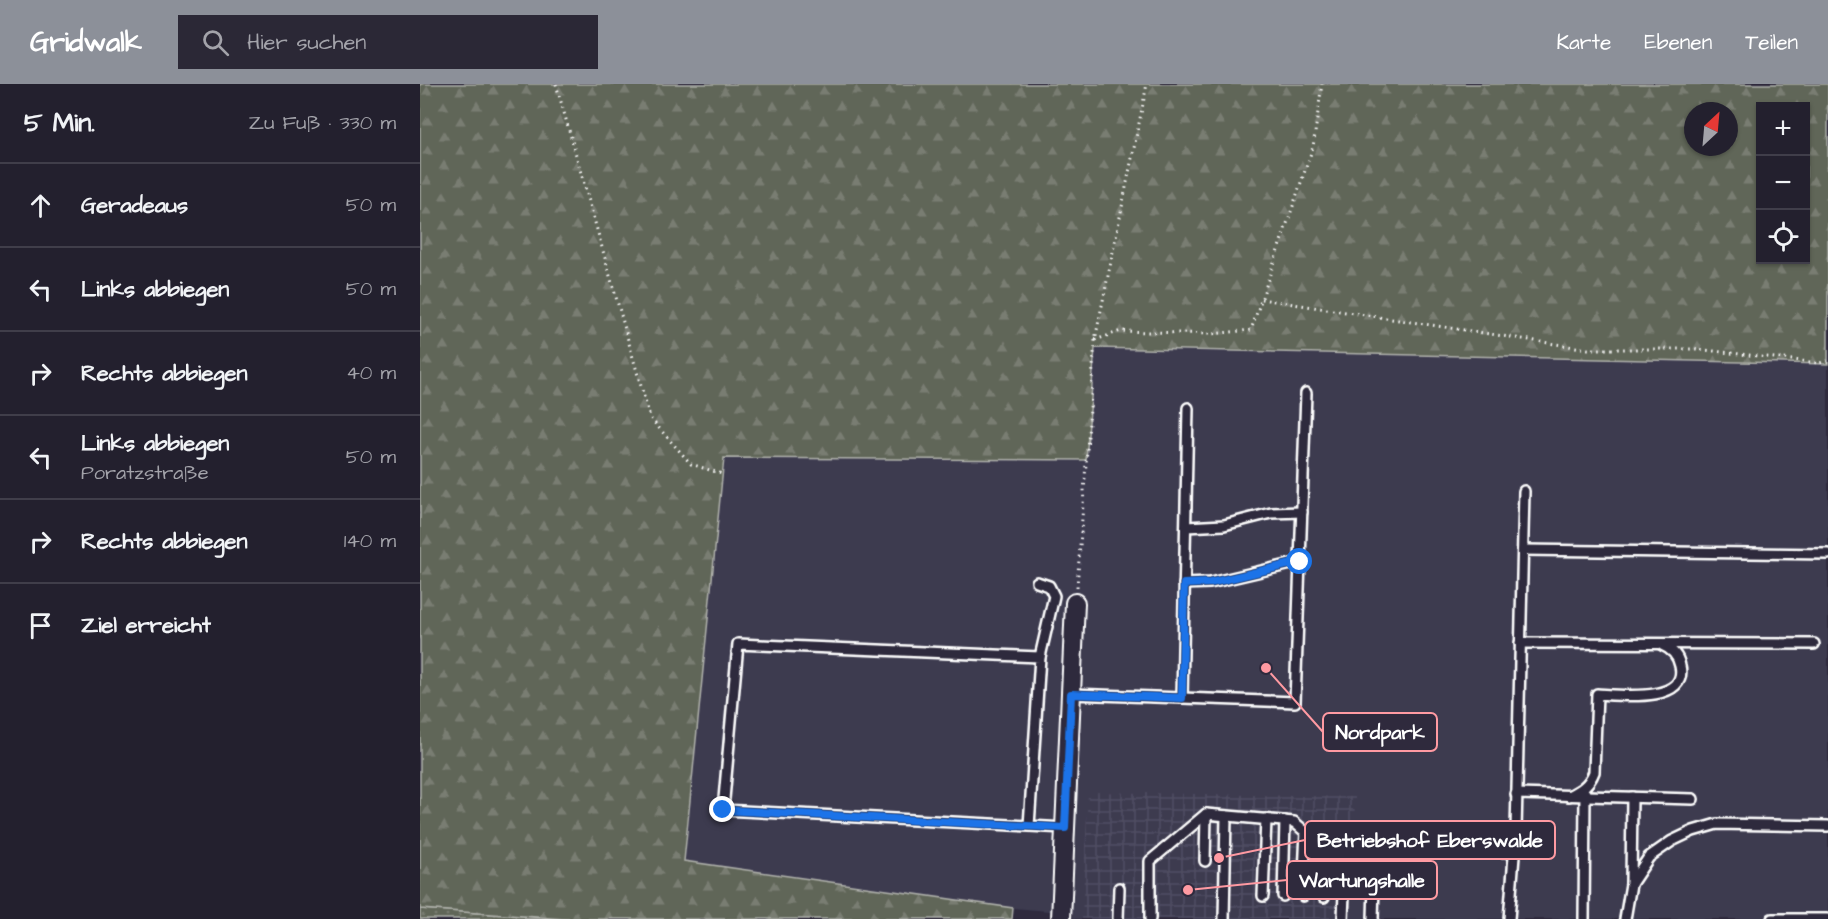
<!DOCTYPE html>
<html lang="de">
<head>
<meta charset="utf-8">
<style>
	:root { --surface:#23202e; --page:#2b2836; --text:#f1f3f6; --muted:#a3a3aa; --line:#403e4a; --accent:#8c9099 }
	body { margin:0; font-family:"Architects Daughter",sans-serif; background:var(--page); color:var(--text) }
	.controls { position:absolute; right:18px; top:18px; display:grid; overflow:hidden; border-radius:0px; box-shadow:0 2px 4px #0004 }
	.controls button { width:54px; height:54px; display:grid; place-items:center; padding:0; border:0; border-bottom:2px solid var(--line); background:var(--surface); color:var(--text); font:30px sans-serif }
	.compass { position:absolute; left:1264px; top:18px; width:54px; height:54px; border-radius:50%; background:var(--surface); box-shadow:0 2px 4px #0004; rotate:26deg }
	.stop { position:absolute; width:18px; height:18px; margin:-14px; border:4px solid #1a73e8; border-radius:50%; background:#fff }
	.stop.end { background:#1a73e8; border-color:#fff; box-shadow:0 2px 6px #0008 }
	.list { margin:0; padding:0; list-style:none }
	h2 { display:flex; justify-content:space-between; align-items:center; height:78px; margin:0; padding:0 24px; font-size:26px }
	h2 small { font-size:20px; font-weight:400; color:var(--muted) }
	.list li { display:grid; grid-template-columns:39px 1fr auto; gap:18px; align-items:center; box-sizing:border-box; height:84px; padding:0 24px; border-top:2px solid var(--line) }
	.list b { display:block; font-size:22px; white-space:nowrap }
	.list p { margin:0; font-size:20px; white-space:nowrap; color:var(--muted) }
	.list em { font-size:20px; font-style:normal; color:var(--muted) }
	.icon { flex:none; width:33px; height:33px; fill:none; stroke:currentColor; stroke-width:2; stroke-linecap:round; stroke-linejoin:round }
	.map { position:relative; flex:none; width:1408px; height:835px; overflow:hidden }
	header { display:flex; align-items:center; gap:36px; box-sizing:border-box; height:84px; padding:0 30px; background:var(--accent); color:#fff }
	header strong { font-size:28px }
	nav { display:flex; gap:33px; margin-inline-start:auto; font-size:21px }
	.search { width:420px; height:54px; background:var(--page); display:flex; align-items:center; gap:15px; box-sizing:border-box; padding:0 21px; border-radius:0px; color:var(--muted); font-size:22px }
	main { display:flex }
	aside { flex:1; background:var(--surface) }
	.map>svg:first-child { display:block }
	.built { fill:#3d3a50 }
	.industrial { fill:url(#industrial-grid) }
	.grass { fill:url(#grass-dots); stroke:#b0b2ac; stroke-width:1.5 }
	.forest { fill:url(#forest-firs); stroke:#b0b2ac; stroke-width:1.5; fill-rule:evenodd }
	.lines { fill:none; stroke-linecap:round; stroke-linejoin:round }
	.service-casing { stroke:#fff; stroke-width:14 }
	.minor-casing { stroke:#fff; stroke-width:22 }
	.path { stroke:#fff; stroke-width:3; stroke-dasharray:1.5 4.5; stroke-linecap:butt }
	.service { stroke:#2f2a3d; stroke-width:9 }
	.minor { stroke:#2f2a3d; stroke-width:18 }
	.route { stroke:#1a73e8; stroke-width:8 }
	.leader { fill:none; stroke:#ff9aa2; stroke-width:2 }
	.callout-dot { fill:#ff9aa2; stroke:#2f2a3d; stroke-width:2 }
	.callout { fill:#2f2a3d; stroke:#ff9aa2; stroke-width:2 }
	.callout-label { font-size:20px; text-anchor:middle; font-weight:bold; fill:#fff }
</style>
</head>
<body>
<header>
<strong>Gridwalk</strong>
<div class="search"><svg class="icon" aria-label="search" viewBox="0 0 24 24"><circle cx="10" cy="10" r="6"/><path d="M15 15l6 6"/></svg>Hier suchen</div>
<nav><a>Karte</a><a>Ebenen</a><a>Teilen</a></nav>
</header>
<main>
<aside>
<h2>5 Min.<small>Zu Fuß · 330 m</small></h2>
<ul class="list">
<li><svg class="icon" aria-label="ahead" viewBox="0 0 24 24"><path d="M12 20V5M6 11l6-6 6 6"/></svg><div><b>Geradeaus</b></div><em>50 m</em></li>
<li><svg class="icon" aria-label="left" viewBox="0 0 24 24"><path d="M17 20v-9H6M10 6l-5 5 5 5"/></svg><div><b>Links abbiegen</b></div><em>50 m</em></li>
<li><svg class="icon" aria-label="right" viewBox="0 0 24 24"><path d="M7 20v-9h11M14 6l5 5-5 5"/></svg><div><b>Rechts abbiegen</b></div><em>40 m</em></li>
<li><svg class="icon" aria-label="left" viewBox="0 0 24 24"><path d="M17 20v-9H6M10 6l-5 5 5 5"/></svg><div><b>Links abbiegen</b><p>Poratzstraße</p></div><em>50 m</em></li>
<li><svg class="icon" aria-label="right" viewBox="0 0 24 24"><path d="M7 20v-9h11M14 6l5 5-5 5"/></svg><div><b>Rechts abbiegen</b></div><em>140 m</em></li>
<li><svg class="icon" aria-label="arrive" viewBox="0 0 24 24"><path d="M6 21V4h12l-3 4 3 4H6"/></svg><div><b>Ziel erreicht</b></div></li>
</ul>
</aside>
<div class="map">
<svg width="1408" height="835" viewBox="0 0 1408 835">
	<defs>
		<pattern id="industrial-grid" width="8" height="8" patternUnits="userSpaceOnUse" patternTransform="scale(1.5)"><rect width="8" height="8" fill="#3d3a50"/><path d="M0 4h8M4 0v8" fill="none" stroke="#504e62"/></pattern>
		<pattern id="grass-dots" width="8" height="8" patternUnits="userSpaceOnUse" patternTransform="scale(1.5)"><rect width="8" height="8" fill="#616659"/><path d="M2 2h.1M6 6h.1" fill="none" stroke="#797d72" stroke-width="1.8" stroke-linecap="round"/></pattern>
		<pattern id="forest-firs" width="22" height="20" patternUnits="userSpaceOnUse" patternTransform="scale(1.5)"><rect width="22" height="20" fill="#616659"/><path d="M5 1l3.5 6h-7zM16 11l3.5 6h-7z" fill="#797d72"/></pattern>
	</defs>
	<rect width="100%" height="100%" fill="#2f2a3d"/>
	<filter id="ink" filterUnits="userSpaceOnUse"><feTurbulence type="fractalNoise" baseFrequency=".0167" numOctaves="2"/><feDisplacementMap in="SourceGraphic" scale="12" xChannelSelector="R" yChannelSelector="G"/><feConvolveMatrix kernelMatrix="1 2 1 2 8 2 1 2 1" color-interpolation-filters="sRGB"/></filter>
	<g filter="url(#ink)">
		<!-- built -->
		<polygon class="built" points="675,264 1408,280 1408,835 653,835 653,829 593,824 264,778 303,374 666,376"/>
		<!-- industrial -->
		<polygon class="industrial" points="668,708 935,713 931,835 662,835"/>
		<!-- grass -->
		<polygon class="grass" points="0,825 145,835 0,835"/>
		<!-- forest -->
		<path class="forest" d="M0 0H1408V280L675 264 666 376 304 374 264 777 593 824 592 835H145L0 825ZM1340 22H1386V176H1340ZM1273 27H1309V63H1273Z"/>
		<g class="lines">
			<!-- service casing -->
			<g class="service-casing">
				<g id="service">
					<polyline points="766,443 804,441 851,429 882,428"/>
					<polyline points="1103,466 1408,470"/>
					<polyline points="617,498 629,502 634,512 620,573"/>
					<polyline points="764,500 790,499 880,478"/>
					<polyline points="1100,559 1394,560"/>
					<polyline points="651,610 875,618 886,309"/>
					<polyline points="762,614 768,324"/>
					<polyline points="1096,710 1273,715"/>
					<path d="M1149 712C1161 706 1169 701 1174 688L1177 610C1198 611 1269 620 1260 582 1258 571 1252 565 1242 561"/>
					<polyline points="609,742 620,573 318,560 303,726 609,742 645,744"/>
					<polyline points="785,777 786,730"/>
					<polyline points="1211,800 1229,773 1252,757 1273,747 1297,740 1408,742"/>
					<polyline points="843,812 846,735"/>
					<polyline points="863,812 865,737"/>
					<polyline points="883,812 886,747"/>
					<polyline points="904,813 908,766"/>
					<polyline points="698,835 699,804"/>
					<polyline points="730,835 730,777 786,730 874,738 925,782 923,835"/>
					<polyline points="804,835 806,732"/>
					<polyline points="953,835 955,766 1094,768"/>
					<polyline points="1089,835 1096,747 1104,407"/>
					<polyline points="1164,835 1165,709"/>
					<polyline points="1205,835 1211,800 1212,713"/>
					<polyline points="1352,835 1407,835"/>
				</g>
			</g>
			<!-- minor casing -->
			<g class="minor-casing">
				<polyline id="minor" points="641,835 655,519"/>
			</g>
			<!-- path -->
			<g class="path">
				<polyline points="136,0 230,334 271,380 302,390"/>
				<polyline points="841,215 1168,265 1276,265 1399,279 1408,277"/>
				<polyline points="675,256 701,247 791,250 831,246 893,63 902,0"/>
				<polyline points="657,503 675,256 727,0"/>
			</g>
			<!-- service -->
			<use href="#service" class="service"/>
			<!-- minor -->
			<use href="#minor" class="minor"/>
		</g>
	</g>
	<g class="lines" filter="url(#ink)">
		<!-- route -->
		<polyline class="route" points="303,726 645,744 651,610 762,614 764,500 790,499 880,478"/>
	</g>
	<!-- callouts -->
	<path class="leader" d="M846 584L903 648M799 774L885 756M768 806L867 796"/>
	<g class="callout-dot">
		<circle cx="846" cy="584" r="6"/>
		<circle cx="799" cy="774" r="6"/>
		<circle cx="768" cy="806" r="6"/>
	</g>
	<g class="callout">
		<rect x="903" y="629" width="114" height="38" rx="6"/>
		<rect x="885" y="737" width="250" height="38" rx="6"/>
		<rect x="867" y="777" width="150" height="38" rx="6"/>
	</g>
	<g class="callout-label">
		<text x="960" y="655">Nordpark</text>
		<text x="1010" y="763">Betriebshof Eberswalde</text>
		<text x="942" y="803">Wartungshalle</text>
	</g>
</svg>
<div class="controls">
<button>+</button>
<button>−</button>
<button><svg class="icon" aria-label="locate" viewBox="0 0 24 24"><circle cx="12" cy="12" r="6"/><path d="M12 2v4M12 18v4M2 12h4M18 12h4"/></svg></button>
</div>
<svg class="compass" viewBox="-18 -18 36 36"><path d="M0-13l5 13h-10z" fill="#e53935"/><path d="M0 13l5-13h-10z" fill="#a3a3aa"/></svg>
<div class="stop" style="left:880px;top:478px"></div>
<div class="stop end" style="left:303px;top:726px"></div>
</div>
</main>
</body>
</html>
